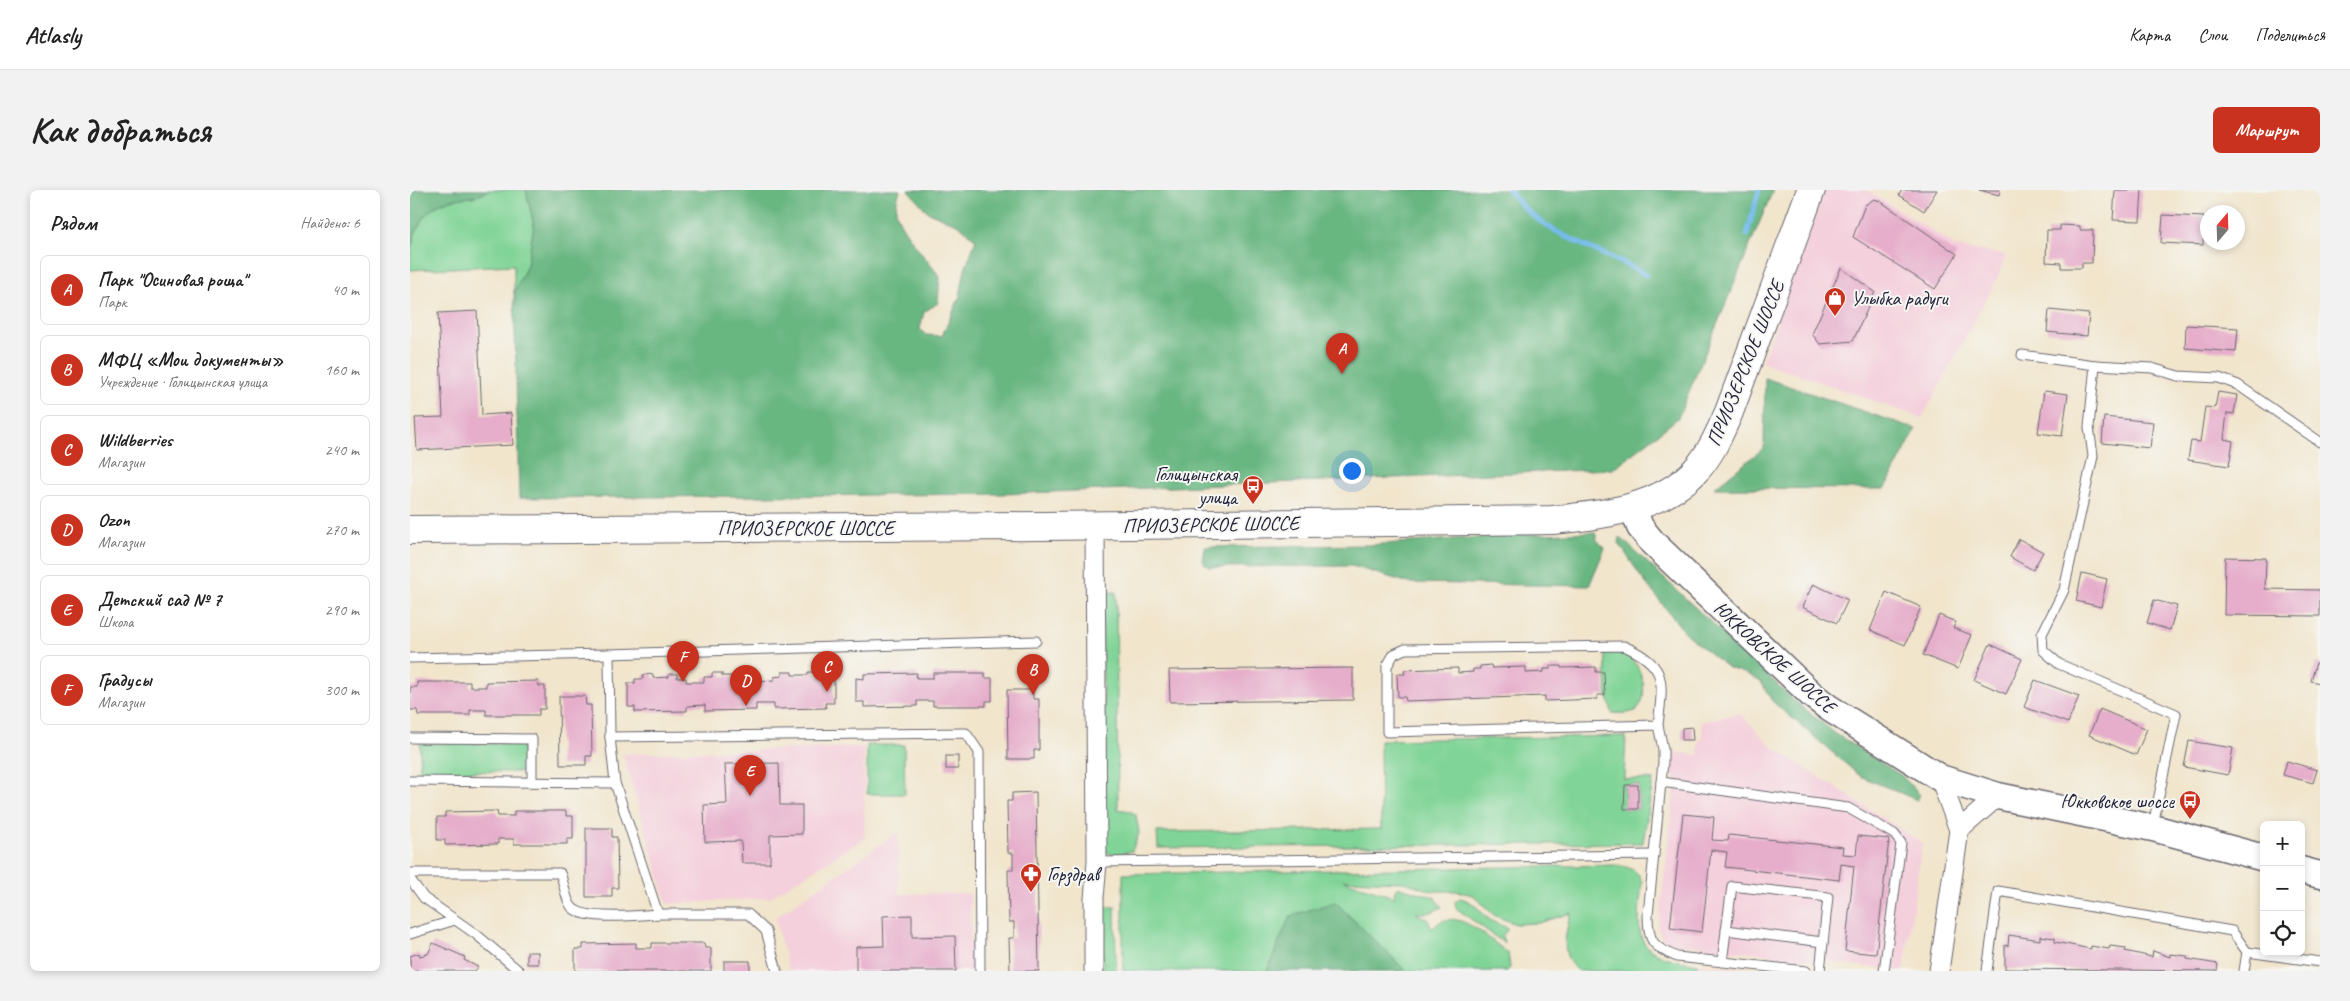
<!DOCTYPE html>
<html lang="ru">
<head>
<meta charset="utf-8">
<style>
	:root { --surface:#fff; --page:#f2f2f2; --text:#222; --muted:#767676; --line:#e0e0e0; --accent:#c8321e }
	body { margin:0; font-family:Caveat,sans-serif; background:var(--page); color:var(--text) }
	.controls { position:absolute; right:15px; bottom:15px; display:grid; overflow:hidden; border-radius:8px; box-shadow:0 2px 8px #0003 }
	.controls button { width:45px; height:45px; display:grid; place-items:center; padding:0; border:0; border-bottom:1px solid var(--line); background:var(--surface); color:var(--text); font:25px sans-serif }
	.compass { position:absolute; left:1790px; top:15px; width:45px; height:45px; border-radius:50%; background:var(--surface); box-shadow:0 2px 8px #0003; rotate:19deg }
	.you { position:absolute; left:941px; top:280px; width:18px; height:18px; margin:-12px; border:4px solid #fff; border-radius:50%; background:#1a73e8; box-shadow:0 0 0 8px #1a73e833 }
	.badge { display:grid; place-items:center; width:32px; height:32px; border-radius:50%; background:var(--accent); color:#fff; font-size:16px; font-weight:700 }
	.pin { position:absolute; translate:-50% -41px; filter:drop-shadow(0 1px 2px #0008) }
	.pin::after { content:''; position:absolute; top:26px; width:18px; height:15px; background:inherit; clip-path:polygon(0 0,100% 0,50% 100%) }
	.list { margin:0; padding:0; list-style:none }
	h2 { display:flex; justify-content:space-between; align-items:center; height:65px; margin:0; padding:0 20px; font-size:21px }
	h2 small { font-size:16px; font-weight:400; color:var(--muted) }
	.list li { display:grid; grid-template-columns:32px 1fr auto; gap:15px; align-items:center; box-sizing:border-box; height:70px; margin:0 10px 10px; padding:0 10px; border:1px solid var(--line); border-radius:8px }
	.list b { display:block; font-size:19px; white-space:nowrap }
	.list p { margin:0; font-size:16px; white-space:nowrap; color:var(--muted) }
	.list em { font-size:16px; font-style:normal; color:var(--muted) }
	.icon { flex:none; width:28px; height:28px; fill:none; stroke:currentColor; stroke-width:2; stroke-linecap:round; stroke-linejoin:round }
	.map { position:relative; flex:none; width:1910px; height:781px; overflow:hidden; border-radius:8px }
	header { display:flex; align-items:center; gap:30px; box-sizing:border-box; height:70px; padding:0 25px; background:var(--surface); border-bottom:1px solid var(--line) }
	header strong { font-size:24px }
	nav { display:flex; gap:28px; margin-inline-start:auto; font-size:18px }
	.intro { display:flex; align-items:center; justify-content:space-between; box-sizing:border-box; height:120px; padding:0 30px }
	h1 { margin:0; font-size:35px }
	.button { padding:12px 22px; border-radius:8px; background:var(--accent); color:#fff; font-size:18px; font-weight:700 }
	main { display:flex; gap:30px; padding:0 30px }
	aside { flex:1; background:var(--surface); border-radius:8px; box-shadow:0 2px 8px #0003 }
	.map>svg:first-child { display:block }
	.built { fill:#f4cfdc }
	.green { fill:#81d497; stroke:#527b69; fill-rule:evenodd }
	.forest { fill:#68b680; stroke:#456c5e }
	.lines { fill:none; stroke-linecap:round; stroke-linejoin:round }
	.stream { stroke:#75bbec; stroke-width:5 }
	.building { fill:#e6aecb }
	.lane-casing { stroke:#6a666e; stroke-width:11 }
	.street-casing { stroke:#6a666e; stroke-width:21 }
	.secondary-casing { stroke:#6a666e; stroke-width:29 }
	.primary-casing { stroke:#6a666e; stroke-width:30 }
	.lane { stroke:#fff; stroke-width:9 }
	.street { stroke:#fff; stroke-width:19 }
	.secondary { stroke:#fff; stroke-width:26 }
	.primary { stroke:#fff; stroke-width:28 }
	.labels { text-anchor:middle; stroke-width:4; stroke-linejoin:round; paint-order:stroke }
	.poi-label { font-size:20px; fill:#22223b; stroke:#f6f6f2; text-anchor:start }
	.street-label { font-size:20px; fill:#22223b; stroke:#f6f6f2 }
</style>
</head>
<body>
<header>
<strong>Atlasly</strong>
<nav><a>Карта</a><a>Слои</a><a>Поделиться</a></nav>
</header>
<div class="intro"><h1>Как добраться</h1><a class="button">Маршрут</a></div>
<main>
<aside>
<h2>Рядом<small>Найдено: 6</small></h2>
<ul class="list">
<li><span class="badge">A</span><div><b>Парк &quot;Осиновая роща&quot;</b><p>Парк</p></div><em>40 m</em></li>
<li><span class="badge">B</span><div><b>МФЦ «Мои документы»</b><p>Учреждение · Голицынская улица</p></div><em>160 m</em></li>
<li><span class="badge">C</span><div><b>Wildberries</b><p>Магазин</p></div><em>240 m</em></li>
<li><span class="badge">D</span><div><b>Ozon</b><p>Магазин</p></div><em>270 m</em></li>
<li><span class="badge">E</span><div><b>Детский сад № 7</b><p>Школа</p></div><em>290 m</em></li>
<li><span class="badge">F</span><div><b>Градусы</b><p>Магазин</p></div><em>300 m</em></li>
</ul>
</aside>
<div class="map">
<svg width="1910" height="781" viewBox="0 0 1910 781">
	<rect width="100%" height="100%" fill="#f6f6f2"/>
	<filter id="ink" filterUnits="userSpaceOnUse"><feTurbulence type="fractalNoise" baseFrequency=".02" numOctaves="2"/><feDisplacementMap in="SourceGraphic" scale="10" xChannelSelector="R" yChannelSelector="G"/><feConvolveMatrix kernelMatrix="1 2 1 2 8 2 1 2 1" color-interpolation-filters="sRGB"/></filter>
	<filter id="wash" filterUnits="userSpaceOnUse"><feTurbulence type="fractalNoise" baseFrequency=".0096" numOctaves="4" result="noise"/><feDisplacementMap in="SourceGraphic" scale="20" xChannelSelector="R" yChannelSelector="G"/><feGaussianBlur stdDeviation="1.12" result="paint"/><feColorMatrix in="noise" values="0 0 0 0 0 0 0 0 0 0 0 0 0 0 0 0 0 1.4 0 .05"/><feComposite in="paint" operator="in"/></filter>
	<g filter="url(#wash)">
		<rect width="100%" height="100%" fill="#f1e5cc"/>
		<!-- built -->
		<g class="built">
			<polygon points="1415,0 1457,0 1547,57 1596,65 1587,89 1512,228 1352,172"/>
			<polygon points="1330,523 1361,556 1512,653 1494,781 1261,753 1252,748 1248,739 1266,587 1262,585 1265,562 1288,565 1289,550 1293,550 1291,532"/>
			<polygon points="454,557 455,648 359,708 257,714 213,564"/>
			<polygon points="488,642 489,704 560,703 562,781 379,781 365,728"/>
			<polygon points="1287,774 1352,781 1286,781"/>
		</g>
		<!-- green -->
		<g class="green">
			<path d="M79 0H116L124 36 117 75 104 103V75L0 80C0 47 8 16 46 9 58 7 68 8 79 0Z"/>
			<polygon points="706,402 708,619 720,621 726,625 729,643 722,661 704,665 694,661 692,403"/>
			<path d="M1195 463C1204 463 1211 462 1219 467 1233 476 1242 514 1222 522 1217 524 1208 523 1202 523L1197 504Z"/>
			<path d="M1216 546 1214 589 1243 590 1233 653 748 658 747 642 971 639 970 550ZM1215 595H1228V619H1214Z"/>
			<polygon points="10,553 113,554 113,582 10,581"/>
			<polygon points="457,555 494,555 495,604 457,604"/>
			<path d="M1206 675C1218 677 1228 679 1232 692 1226 751 1223 764 1287 774L1286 781H1169C1148 767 1156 742 1161 723L1129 733 1106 734 1085 726 1063 705 1046 701H1022L994 692 933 690 984 707 985 700 990 697 1024 707 1032 717 1019 723H1006L1018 730 1022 739C1044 712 1078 749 1098 763L1100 778 1097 781H996L925 712 857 781H713V684Z"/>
			<path d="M1050 708C1066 711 1070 724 1083 732 1089 735 1094 735 1098 739L1092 746 1094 753 1046 718 1045 712Z"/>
			<polygon points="692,717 705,717 706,781 693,781"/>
		</g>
		<!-- forest -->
		<g class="forest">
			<path d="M0 0H79C68 8 58 7 46 9 17 14 9 32 0 57Z"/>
			<path d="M116 0H490C488 6 486 13 486 19 485 34 520 73 530 87L528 113 514 122 510 139 516 145 532 146 550 106 555 79 566 50 549 35 518 22 498 0H1363L1268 228 1203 279 594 304 109 308 104 103 117 75 124 36Z"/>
			<polygon points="1355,188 1506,239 1475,299 1304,298 1354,258"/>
			<polygon points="1185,342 1187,350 1195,358 1179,396 999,393 942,376 798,377 793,371 795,357 959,355 1103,345"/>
			<polygon points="1210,347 1386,512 1426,544 1492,586 1510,605 1507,610 1450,586 1362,511 1351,492 1337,484 1318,478 1276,444 1231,387 1209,353"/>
			<polygon points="925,712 996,781 857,781 880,726"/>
		</g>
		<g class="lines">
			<!-- stream -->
			<g class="stream">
				<path d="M1099 0C1130 46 1190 58 1236 85"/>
				<polyline points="1337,45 1349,0"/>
			</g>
		</g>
		<g id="blocks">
			<!-- building -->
			<g class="building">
				<polygon points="1492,0 1527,0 1514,21 1489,5"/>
				<polygon points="1569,0 1590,0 1589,5"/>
				<polygon points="1705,0 1732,0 1730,31 1703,30"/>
				<polygon points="1464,9 1470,11 1547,64 1525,99 1443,47 1455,15"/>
				<polygon points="1753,25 1794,27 1793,55 1751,53"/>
				<polygon points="1650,35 1670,36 1670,40 1683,40 1682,73 1672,73 1672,78 1651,78 1651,73 1636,72 1637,40 1650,40"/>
				<polygon points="1431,78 1465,102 1443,151 1410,154 1402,144"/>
				<polygon points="1639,120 1679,124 1677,146 1637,142"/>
				<polygon points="67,121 72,225 101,223 103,255 7,260 5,228 33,227 28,123"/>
				<polygon points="1776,135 1828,138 1826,162 1775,158"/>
				<polygon points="1634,201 1658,204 1652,246 1628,243"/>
				<polygon points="1808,202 1827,205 1824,224 1817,223 1814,249 1823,251 1819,276 1778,270 1781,251 1790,252 1795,217 1805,218"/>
				<polygon points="1694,227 1743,232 1740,258 1692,253"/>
				<polygon points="1609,349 1633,362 1623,380 1600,367"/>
				<polygon points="1815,367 1856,368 1855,399 1910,400 1910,426 1814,425"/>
				<polygon points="1672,383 1697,389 1691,417 1666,411"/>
				<polygon points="1403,394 1438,410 1427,433 1392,417"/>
				<polygon points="1476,402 1511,417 1495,455 1460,440"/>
				<polygon points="1744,410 1767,416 1760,440 1737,433"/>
				<polygon points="1529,425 1546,432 1543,438 1562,445 1548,479 1513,465"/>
				<polygon points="1580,454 1612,469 1596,504 1564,490"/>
				<polygon points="1906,473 1910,474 1910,493 1901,491"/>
				<polygon points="1081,475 1082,478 1116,477 1116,483 1134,482 1134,479 1140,479 1140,476 1151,476 1151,478 1186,477 1186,482 1194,482 1195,505 1187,505 1187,509 1135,511 1135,506 996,511 995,507 988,507 987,484 995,484 994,480 1048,478 1048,483 1063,482 1063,479 1070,479 1070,476"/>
				<polygon points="943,478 943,510 760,512 759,480"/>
				<polygon points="372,482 382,482 382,485 398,485 398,482 406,482 406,486 415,485 415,489 424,489 424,513 415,513 416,518 364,519 364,514 346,514 346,520 295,521 295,515 277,516 277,521 225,522 225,517 218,517 218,493 225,493 225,489 233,489 233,485 243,484 243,488 259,487 259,484 267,484 267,488 276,488 276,492 294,492 294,487 302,487 302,483 312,483 312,486 328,486 328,483 337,483 337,487 345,487 345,491 364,490 364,487 372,486"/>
				<polygon points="507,483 506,488 523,488 523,483 575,483 575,488 582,488 582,511 576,511 576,516 523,516 523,511 507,511 507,516 454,517 454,512 446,512 446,488 454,489 454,484"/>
				<polygon points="1625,490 1669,506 1658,533 1614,517"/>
				<polygon points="128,491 129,496 135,496 135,519 129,519 129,525 76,525 76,520 60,520 60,525 8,525 7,520 0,520 0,497 7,497 7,492 60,492 60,497 76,497 76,492"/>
				<polygon points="597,500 623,500 623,509 629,509 629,560 624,560 624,569 598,569"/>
				<polygon points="149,506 175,506 176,515 181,515 182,566 176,566 176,575 150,575"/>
				<polygon points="1690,519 1737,539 1726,565 1679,545"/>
				<polygon points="1282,537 1283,550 1272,550 1272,538"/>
				<polygon points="1779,551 1823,558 1818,585 1774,577"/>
				<rect x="536" y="566" width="12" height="13"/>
				<polygon points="1877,571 1907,580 1903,593 1873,585"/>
				<polygon points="369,573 370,615 392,615 392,644 360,645 360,673 332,673 331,651 295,652 294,615 317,614 315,574"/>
				<polygon points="1215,595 1228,595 1228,619 1214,619"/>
				<polygon points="626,602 629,781 600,781 599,748 604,748 604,732 599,732 598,680 603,680 603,663 598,663 597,611 602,611 602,603"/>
				<polygon points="87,621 88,626 104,626 104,621 156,621 156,626 163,626 163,649 157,649 157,654 104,654 104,649 88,649 88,654 35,655 35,650 27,650 27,627 35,627 35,622"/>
				<polygon points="1273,624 1304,627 1302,650 1318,651 1319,645 1433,657 1432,664 1446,665 1448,646 1479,649 1466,764 1435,761 1444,676 1431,674 1429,690 1315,677 1317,662 1301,660 1292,742 1260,738"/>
				<polygon points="176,638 202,638 202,647 207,647 208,698 202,698 202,707 176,707"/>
				<polygon points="502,725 502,747 545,746 546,781 446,781 446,757 474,756 473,726"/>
				<polygon points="1599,745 1630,750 1630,746 1645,748 1645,752 1681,759 1681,756 1699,759 1700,756 1716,758 1715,761 1742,767 1743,761 1760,767 1760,764 1777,766 1777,769 1808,774 1807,781 1595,779 1595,755 1598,756"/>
				<polygon points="23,753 55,767 54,770 68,777 65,781 0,781 0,766 9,763 10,766 18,764"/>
				<polygon points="226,753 226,758 242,758 242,753 294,753 295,758 301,758 301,781 165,781 165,759 173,759 173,754"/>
				<rect x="117" y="762" width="11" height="12"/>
				<rect x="314" y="771" width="26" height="10"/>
			</g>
		</g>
	</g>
	<g filter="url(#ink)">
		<use href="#blocks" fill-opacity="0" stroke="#6a666e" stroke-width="1"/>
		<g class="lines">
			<!-- lane casing -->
			<g class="lane-casing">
				<g id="lane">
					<polyline points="1612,165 1685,175 1679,237 1683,266 1654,400 1632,444 1633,460 1649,474 1766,524 1743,635"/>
					<polyline points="1685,175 1742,178 1768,186 1809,188 1828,195 1910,252"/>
					<polyline points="0,468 199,464 626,451"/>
					<path d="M1248 535C1253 491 1258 476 1214 456L995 459 984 464 977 476V542L1248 535 1253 559V572L1238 725C1238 752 1243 757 1267 767L1396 781"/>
					<polyline points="200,547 556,543 569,562 570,781"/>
					<polyline points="0,548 122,549 122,592"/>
					<polyline points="0,591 205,593 200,547 199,464"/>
					<polyline points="1251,592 1438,618 1484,644 1491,653 1474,781"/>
					<polyline points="205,593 248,724 338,724 356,741 367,781"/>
					<polyline points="687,672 1244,665"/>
					<path d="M0 683H150C154 692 155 708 161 716 171 732 230 725 248 724"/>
					<polyline points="0,689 14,708 67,745 109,781"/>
					<polyline points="1316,740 1413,752"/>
					<polyline points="0,744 45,730"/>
					<polyline points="1837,762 1910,772"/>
					<polyline points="1312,772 1322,696 1418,707 1410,781"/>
					<polyline points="1577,781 1588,701 1822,741 1837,762 1834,781"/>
				</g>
			</g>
			<!-- street casing -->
			<g class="street-casing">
				<g id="street">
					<polyline points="1549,640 1588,606"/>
					<polyline points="684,781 684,709 687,672 685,336"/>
					<polyline points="1529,781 1549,640 1530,588"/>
				</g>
			</g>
			<!-- secondary casing -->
			<g class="secondary-casing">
				<g id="secondary">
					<polyline points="1223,318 1230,337 1243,353 1402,505 1419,518 1530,588 1588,606 1743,638 1854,668"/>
					<polyline points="1891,680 1910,685"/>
				</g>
			</g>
			<!-- primary casing -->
			<g class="primary-casing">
				<path id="primary" d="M0 340 633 336 1142 330C1193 325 1251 319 1287 279 1302 262 1310 242 1319 222L1401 0"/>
			</g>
			<!-- lane -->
			<use href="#lane" class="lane"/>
			<!-- street -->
			<use href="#street" class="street"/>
			<!-- secondary -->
			<use href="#secondary" class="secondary"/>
			<!-- primary -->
			<use href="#primary" class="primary"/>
		</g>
	</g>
	<!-- icons -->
	<defs>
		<g id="shop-pin" transform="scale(1.125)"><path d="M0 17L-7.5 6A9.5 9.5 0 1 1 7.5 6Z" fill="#c8321e" stroke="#f6f6f2"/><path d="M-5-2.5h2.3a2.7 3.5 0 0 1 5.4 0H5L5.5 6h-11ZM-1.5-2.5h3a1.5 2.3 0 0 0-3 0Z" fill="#fff"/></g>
		<g id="bus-pin" transform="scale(1.125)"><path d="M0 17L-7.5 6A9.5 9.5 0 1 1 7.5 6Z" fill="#c8321e" stroke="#f6f6f2"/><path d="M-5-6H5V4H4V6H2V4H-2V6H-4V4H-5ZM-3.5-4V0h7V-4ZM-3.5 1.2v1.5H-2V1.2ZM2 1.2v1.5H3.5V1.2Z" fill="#fff"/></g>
		<g id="pharmacy-pin" transform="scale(1.125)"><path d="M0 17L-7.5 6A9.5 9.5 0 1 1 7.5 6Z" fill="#c8321e" stroke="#f6f6f2"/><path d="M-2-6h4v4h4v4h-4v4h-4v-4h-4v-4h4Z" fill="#fff"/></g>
	</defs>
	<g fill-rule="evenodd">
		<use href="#shop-pin" x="1425" y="108"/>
		<use href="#bus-pin" x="843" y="296"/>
		<use href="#bus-pin" x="1780" y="611"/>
		<use href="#pharmacy-pin" x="621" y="684"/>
	</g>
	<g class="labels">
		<!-- poi labels -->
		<g class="poi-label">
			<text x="1441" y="115">Улыбка радуги</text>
			<text x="827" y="291" text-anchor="end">Голицынская<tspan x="827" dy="23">улица</tspan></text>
			<text x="1764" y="618" text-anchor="end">Юкковское шоссе</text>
			<text x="637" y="691">Горздрав</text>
		</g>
		<!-- street labels -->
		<g class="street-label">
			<text transform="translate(1335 173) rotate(-68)" y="7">ПРИОЗЕРСКОЕ ШОССЕ</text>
			<text transform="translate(801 334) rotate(-1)" y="7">ПРИОЗЕРСКОЕ ШОССЕ</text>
			<text x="396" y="345">ПРИОЗЕРСКОЕ ШОССЕ</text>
			<text transform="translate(1365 467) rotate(42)" y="7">ЮККОВСКОЕ ШОССЕ</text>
		</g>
	</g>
</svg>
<div class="controls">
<button>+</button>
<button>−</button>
<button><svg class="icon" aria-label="locate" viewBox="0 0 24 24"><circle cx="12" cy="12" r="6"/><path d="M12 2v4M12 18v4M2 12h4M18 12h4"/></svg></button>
</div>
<svg class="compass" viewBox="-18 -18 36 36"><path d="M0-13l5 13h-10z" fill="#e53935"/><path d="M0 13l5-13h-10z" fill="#767676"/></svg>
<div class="you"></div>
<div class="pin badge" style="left:932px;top:184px">A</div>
<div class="pin badge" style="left:623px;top:505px">B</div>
<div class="pin badge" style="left:417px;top:502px">C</div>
<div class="pin badge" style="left:336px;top:516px">D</div>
<div class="pin badge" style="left:340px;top:606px">E</div>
<div class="pin badge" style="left:273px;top:492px">F</div>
</div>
</main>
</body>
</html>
